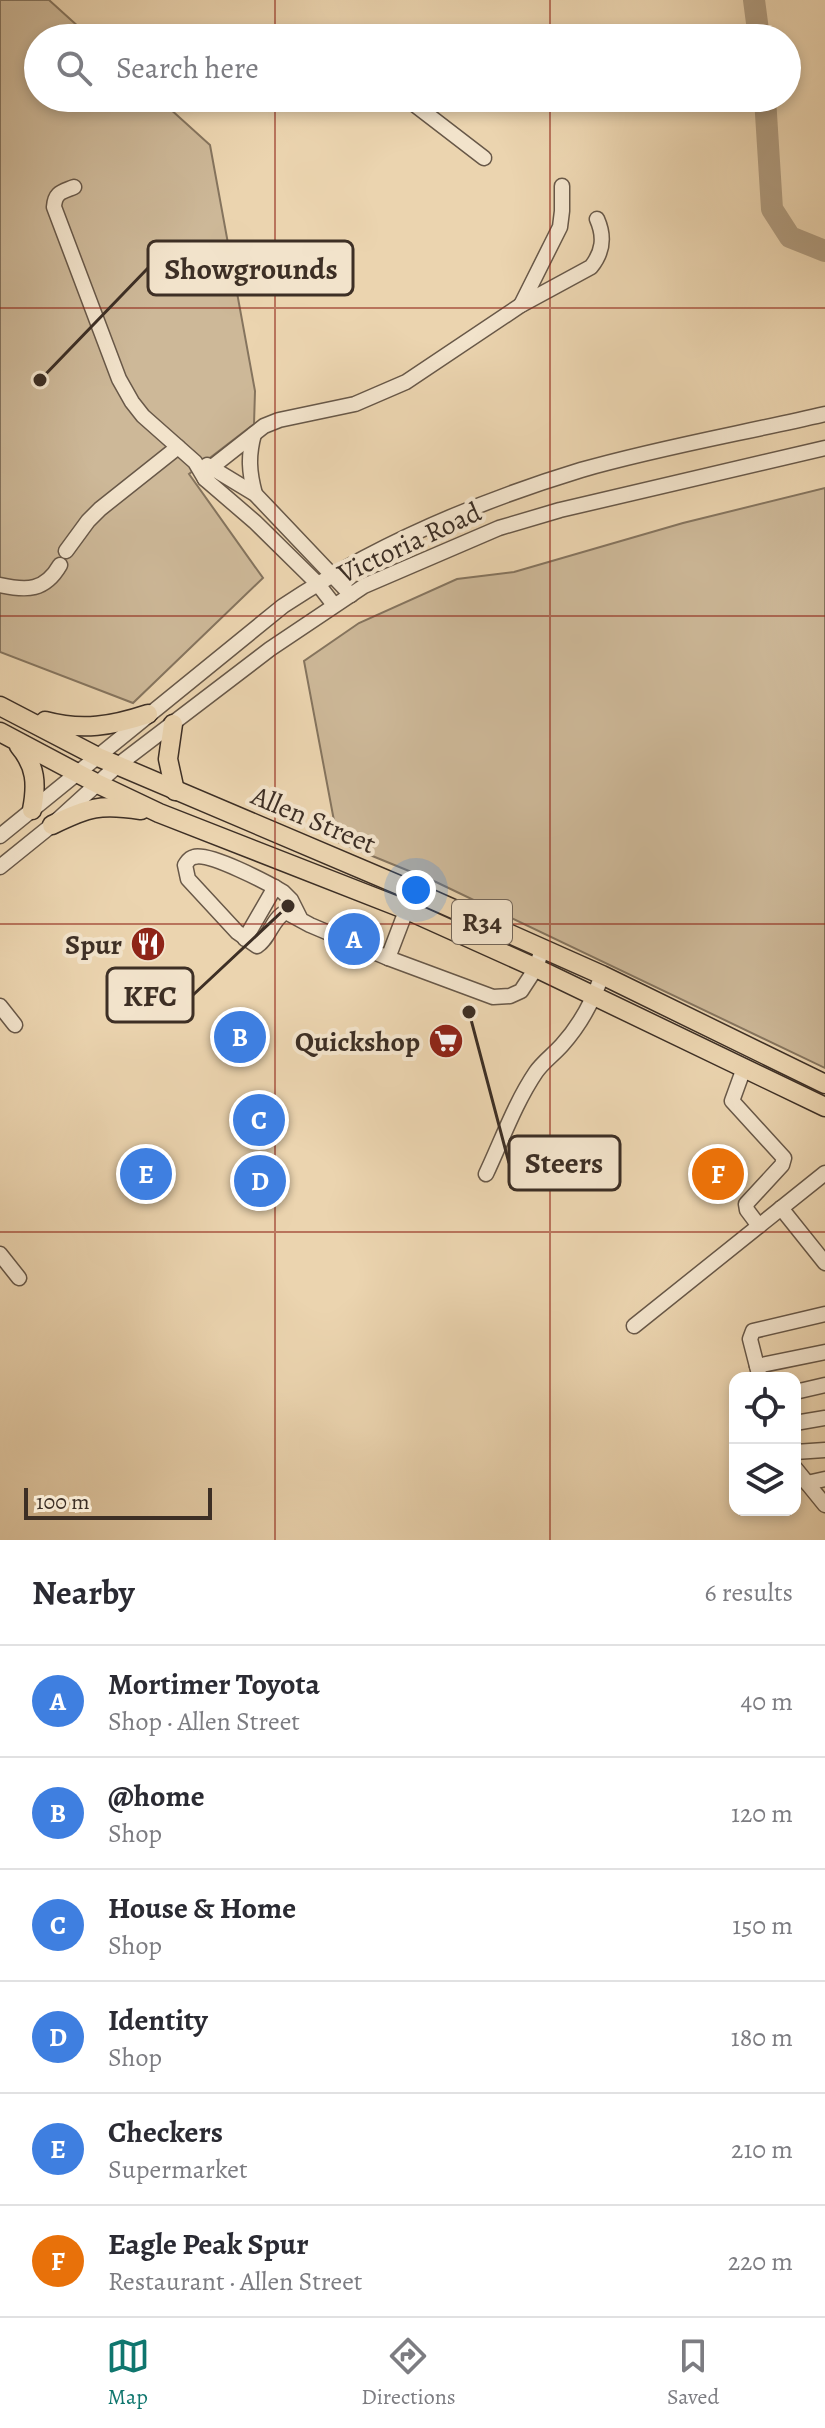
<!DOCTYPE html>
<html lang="en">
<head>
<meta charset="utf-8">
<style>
	:root { --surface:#fff; --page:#f7f7f7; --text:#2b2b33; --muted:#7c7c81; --line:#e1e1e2; --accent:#0f766e }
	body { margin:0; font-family:Alegreya,serif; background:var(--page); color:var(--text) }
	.controls { position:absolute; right:24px; bottom:24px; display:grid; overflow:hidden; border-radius:16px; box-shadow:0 4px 12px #0003 }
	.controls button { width:72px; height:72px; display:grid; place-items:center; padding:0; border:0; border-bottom:2px solid var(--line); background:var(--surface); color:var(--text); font:40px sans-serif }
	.scale { position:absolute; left:24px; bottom:20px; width:188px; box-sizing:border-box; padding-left:8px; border:4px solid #3d2f25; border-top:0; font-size:22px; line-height:28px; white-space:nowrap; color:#3d2f25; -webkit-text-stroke:6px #f2e3cb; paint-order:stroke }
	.you { position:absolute; left:416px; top:890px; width:28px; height:28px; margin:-20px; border:6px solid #fff; border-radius:50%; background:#1a73e8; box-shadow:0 0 0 12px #1a73e833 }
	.badge { display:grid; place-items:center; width:52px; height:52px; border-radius:50%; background:var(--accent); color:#fff; font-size:26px; font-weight:700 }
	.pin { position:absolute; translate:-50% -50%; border:4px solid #fff; box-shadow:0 2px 8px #0006 }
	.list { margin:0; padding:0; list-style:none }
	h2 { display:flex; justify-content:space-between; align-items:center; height:104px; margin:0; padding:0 32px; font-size:34px }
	h2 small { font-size:26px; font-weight:400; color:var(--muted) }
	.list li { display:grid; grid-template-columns:52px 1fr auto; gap:24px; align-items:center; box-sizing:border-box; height:112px; padding:0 32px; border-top:2px solid var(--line) }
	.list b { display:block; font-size:30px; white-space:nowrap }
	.list p { margin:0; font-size:26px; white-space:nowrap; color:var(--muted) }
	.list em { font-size:26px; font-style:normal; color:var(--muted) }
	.icon { flex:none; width:44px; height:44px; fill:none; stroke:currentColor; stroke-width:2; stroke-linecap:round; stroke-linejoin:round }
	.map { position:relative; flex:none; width:825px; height:1540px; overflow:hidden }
	.search { position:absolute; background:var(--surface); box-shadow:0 4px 12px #0003; left:24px; right:24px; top:24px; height:88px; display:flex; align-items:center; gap:20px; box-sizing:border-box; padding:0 28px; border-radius:44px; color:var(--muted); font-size:30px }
	.sheet { height:776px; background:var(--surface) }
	nav { display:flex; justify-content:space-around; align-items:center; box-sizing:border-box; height:112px; border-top:2px solid var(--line); background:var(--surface); font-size:22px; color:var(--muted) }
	nav a { display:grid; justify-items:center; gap:4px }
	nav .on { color:var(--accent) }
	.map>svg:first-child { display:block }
	.green { fill:#cdb898; stroke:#85745e; stroke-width:2 }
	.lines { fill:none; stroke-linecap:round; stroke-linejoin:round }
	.river { stroke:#b09c80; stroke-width:22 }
	.minor-casing { stroke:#685848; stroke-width:17 }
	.major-casing { stroke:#3d2f25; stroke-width:21 }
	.minor { stroke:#f2e3cb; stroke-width:14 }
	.major { stroke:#ebd4af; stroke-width:18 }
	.grid { fill:none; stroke:#8f2418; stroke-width:2; stroke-opacity:0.55 }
	.labels { text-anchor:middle; stroke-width:8; stroke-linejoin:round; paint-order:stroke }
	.shield { fill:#f2e3cb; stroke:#736557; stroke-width:2 }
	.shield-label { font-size:26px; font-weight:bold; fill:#3d2f25 }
	.street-label { font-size:28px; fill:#3d2f25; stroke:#f2e3cb }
	.poi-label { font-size:28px; font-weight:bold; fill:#3d2f25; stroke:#f2e3cb; text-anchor:end }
	.leader { fill:none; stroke:#3d2f25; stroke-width:3 }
	.callout-dot { fill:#3d2f25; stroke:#f2e3cb; stroke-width:3 }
	.callout { fill:#f2e3cb; stroke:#3d2f25; stroke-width:3 }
	.callout-label { font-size:30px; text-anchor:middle; font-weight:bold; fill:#3d2f25 }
</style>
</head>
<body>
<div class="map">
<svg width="825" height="1540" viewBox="0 0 825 1540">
	<rect width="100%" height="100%" fill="#ebd4af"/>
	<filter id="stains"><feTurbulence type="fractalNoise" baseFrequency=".0025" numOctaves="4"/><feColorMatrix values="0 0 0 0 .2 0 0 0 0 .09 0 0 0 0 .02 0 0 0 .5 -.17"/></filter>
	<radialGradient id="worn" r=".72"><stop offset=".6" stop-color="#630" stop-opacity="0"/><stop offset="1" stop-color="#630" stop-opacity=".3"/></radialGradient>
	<!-- green -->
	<g class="green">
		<polygon points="0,0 49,0 91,38 38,38 38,98 158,98 210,145 255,391 254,424 189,474 263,578 133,703 0,652"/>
		<polygon points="825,488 825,1068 436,882 338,842 304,661 359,623 457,579 514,572 683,523"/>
	</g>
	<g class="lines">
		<!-- river -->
		<g class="river">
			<polyline points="754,0 759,38"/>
			<polyline points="765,98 772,209 790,237 825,251"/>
		</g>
		<!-- minor casing -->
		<g class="minor-casing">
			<g id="minor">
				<polyline points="406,98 484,158"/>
				<path d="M74 187C62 192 55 192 54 207L119 379 132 402 143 416 195 462 205 479 255 522 317 583 334 605"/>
				<polyline points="521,305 560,227 562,211 562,186"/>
				<path d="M254 434C248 456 249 472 255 494"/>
				<polyline points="207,465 255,494 351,595"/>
				<path d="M205 479 212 467 264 426 279 420 355 404 406 382 521 305 591 267C603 252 605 237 597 219"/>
				<polyline points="66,551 88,521 100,509 178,447"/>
				<path d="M0 585C27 591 45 591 60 565"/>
				<path d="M0 836 283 606C375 545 476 502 581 470 661 447 744 433 825 414"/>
				<polyline points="0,867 52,825 118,765 270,649 364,586 499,528 560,510 825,448"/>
				<path d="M301 920 291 900 283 892C268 883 209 852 194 857 189 858 188 861 185 865L188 879 237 932 257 946C270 938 272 918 286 912L310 925 388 958 493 997 510 996 521 991 536 968 542 949"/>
				<polyline points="245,939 275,887"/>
				<polyline points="388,958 409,903"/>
				<polyline points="0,1006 15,1025"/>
				<polyline points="744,1068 732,1101 784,1158 782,1165 746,1204 747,1210 759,1226"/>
				<path d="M486 1174C502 1140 515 1103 536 1072 543 1062 553 1055 562 1045 580 1025 593 1001 602 975"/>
				<polyline points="781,1208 825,1263"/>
				<polyline points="0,1254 19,1278"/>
				<polyline points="634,1326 825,1173"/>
				<polyline points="757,1366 825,1352"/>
				<polyline points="760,1378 750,1339 753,1331 825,1314"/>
				<polyline points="795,1392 825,1385"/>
				<polyline points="795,1423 825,1418"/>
				<polyline points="795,1452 825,1450"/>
				<polyline points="795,1468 825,1505"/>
				<polyline points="807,1483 825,1479"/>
			</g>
		</g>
		<!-- major casing -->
		<g class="major-casing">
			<g id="major">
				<polyline points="0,706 98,757 413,891 602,975 825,1084"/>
				<path d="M45 721C82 731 112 726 148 714"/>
				<polyline points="173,724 168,759 175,791"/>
				<polyline points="0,732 98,784 159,813 407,910 536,968 825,1107"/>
				<path d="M19 746C36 766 37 784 32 810"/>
				<path d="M52 825C89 807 100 804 141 810"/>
			</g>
		</g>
		<!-- minor -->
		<use href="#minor" class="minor"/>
		<!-- major -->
		<use href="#major" class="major"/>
	</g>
	<!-- grid -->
	<path class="grid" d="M275 0V38M550 0V38M275 98V1540M550 98V1540M0 308H825M0 616H825M0 924H825M0 1232H825"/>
	<!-- icons -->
	<defs>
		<g id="restaurant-disc" transform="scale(1.8)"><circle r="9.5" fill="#8f2418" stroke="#f2e3cb"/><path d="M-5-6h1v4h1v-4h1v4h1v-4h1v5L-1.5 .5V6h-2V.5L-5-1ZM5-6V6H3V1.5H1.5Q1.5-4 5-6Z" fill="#fff"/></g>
		<g id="supermarket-disc" transform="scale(1.8)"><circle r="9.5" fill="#8f2418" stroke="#f2e3cb"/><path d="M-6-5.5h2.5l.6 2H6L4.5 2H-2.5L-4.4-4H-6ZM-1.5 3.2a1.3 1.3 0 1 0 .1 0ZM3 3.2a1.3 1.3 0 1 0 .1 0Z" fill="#fff"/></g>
	</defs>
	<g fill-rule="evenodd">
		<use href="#restaurant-disc" x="148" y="944"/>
		<use href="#supermarket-disc" x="446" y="1041"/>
	</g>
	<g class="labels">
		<!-- shield labels -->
		<rect class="shield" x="452" y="900" width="60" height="44" rx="6"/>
		<g class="shield-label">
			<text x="482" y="931">R34</text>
		</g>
		<!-- street labels -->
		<g class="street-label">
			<text transform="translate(409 542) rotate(-25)" y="10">Victoria Road</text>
			<text transform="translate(314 819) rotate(23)" y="10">Allen Street</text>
		</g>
		<!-- poi labels -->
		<g class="poi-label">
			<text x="122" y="954">Spur</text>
			<text x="420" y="1051">Quickshop</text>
		</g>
	</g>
	<!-- callouts -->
	<path class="leader" d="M40 380L148 268M288 906L193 995M469 1012L509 1163"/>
	<g class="callout-dot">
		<circle cx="40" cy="380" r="8"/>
		<circle cx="288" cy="906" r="8"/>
		<circle cx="469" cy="1012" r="8"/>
	</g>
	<g class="callout">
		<rect x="148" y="241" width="205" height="54" rx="8"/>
		<rect x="107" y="968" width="86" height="54" rx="8"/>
		<rect x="509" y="1136" width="111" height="54" rx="8"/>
	</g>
	<g class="callout-label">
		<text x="251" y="279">Showgrounds</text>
		<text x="150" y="1006">KFC</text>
		<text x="564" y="1173">Steers</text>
	</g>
	<rect width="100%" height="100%" filter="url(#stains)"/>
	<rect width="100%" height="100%" fill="url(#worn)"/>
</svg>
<div class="controls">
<button><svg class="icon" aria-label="locate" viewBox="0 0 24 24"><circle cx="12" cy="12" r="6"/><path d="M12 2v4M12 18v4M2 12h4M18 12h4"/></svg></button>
<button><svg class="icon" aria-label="layers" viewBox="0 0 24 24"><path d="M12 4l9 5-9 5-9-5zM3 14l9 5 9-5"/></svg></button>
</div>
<div class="scale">100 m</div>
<div class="you"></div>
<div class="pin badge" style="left:354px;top:939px;background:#3f7fe0">A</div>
<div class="pin badge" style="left:240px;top:1037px;background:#3f7fe0">B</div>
<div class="pin badge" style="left:259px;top:1120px;background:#3f7fe0">C</div>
<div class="pin badge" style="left:260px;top:1181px;background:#3f7fe0">D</div>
<div class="pin badge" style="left:146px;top:1174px;background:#3f7fe0">E</div>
<div class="pin badge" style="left:718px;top:1174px;background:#e8710a">F</div>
<div class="search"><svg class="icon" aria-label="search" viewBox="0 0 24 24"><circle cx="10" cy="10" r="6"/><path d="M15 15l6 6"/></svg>Search here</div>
</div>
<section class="sheet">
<h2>Nearby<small>6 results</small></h2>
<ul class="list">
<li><span class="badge" style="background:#3f7fe0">A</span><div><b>Mortimer Toyota</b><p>Shop · Allen Street</p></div><em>40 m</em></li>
<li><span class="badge" style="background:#3f7fe0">B</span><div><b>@home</b><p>Shop</p></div><em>120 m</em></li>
<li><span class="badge" style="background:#3f7fe0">C</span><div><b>House &amp; Home</b><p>Shop</p></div><em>150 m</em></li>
<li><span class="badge" style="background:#3f7fe0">D</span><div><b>Identity</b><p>Shop</p></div><em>180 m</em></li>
<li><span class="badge" style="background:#3f7fe0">E</span><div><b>Checkers</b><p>Supermarket</p></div><em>210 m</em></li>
<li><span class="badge" style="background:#e8710a">F</span><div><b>Eagle Peak Spur</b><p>Restaurant · Allen Street</p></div><em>220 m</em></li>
</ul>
</section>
<nav>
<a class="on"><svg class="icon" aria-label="map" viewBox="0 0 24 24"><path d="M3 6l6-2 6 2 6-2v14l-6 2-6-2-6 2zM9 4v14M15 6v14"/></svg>Map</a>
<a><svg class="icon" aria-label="directions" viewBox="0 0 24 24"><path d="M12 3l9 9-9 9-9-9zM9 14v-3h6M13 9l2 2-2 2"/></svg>Directions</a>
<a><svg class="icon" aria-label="saved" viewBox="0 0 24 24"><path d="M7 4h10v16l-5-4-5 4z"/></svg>Saved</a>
</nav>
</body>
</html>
